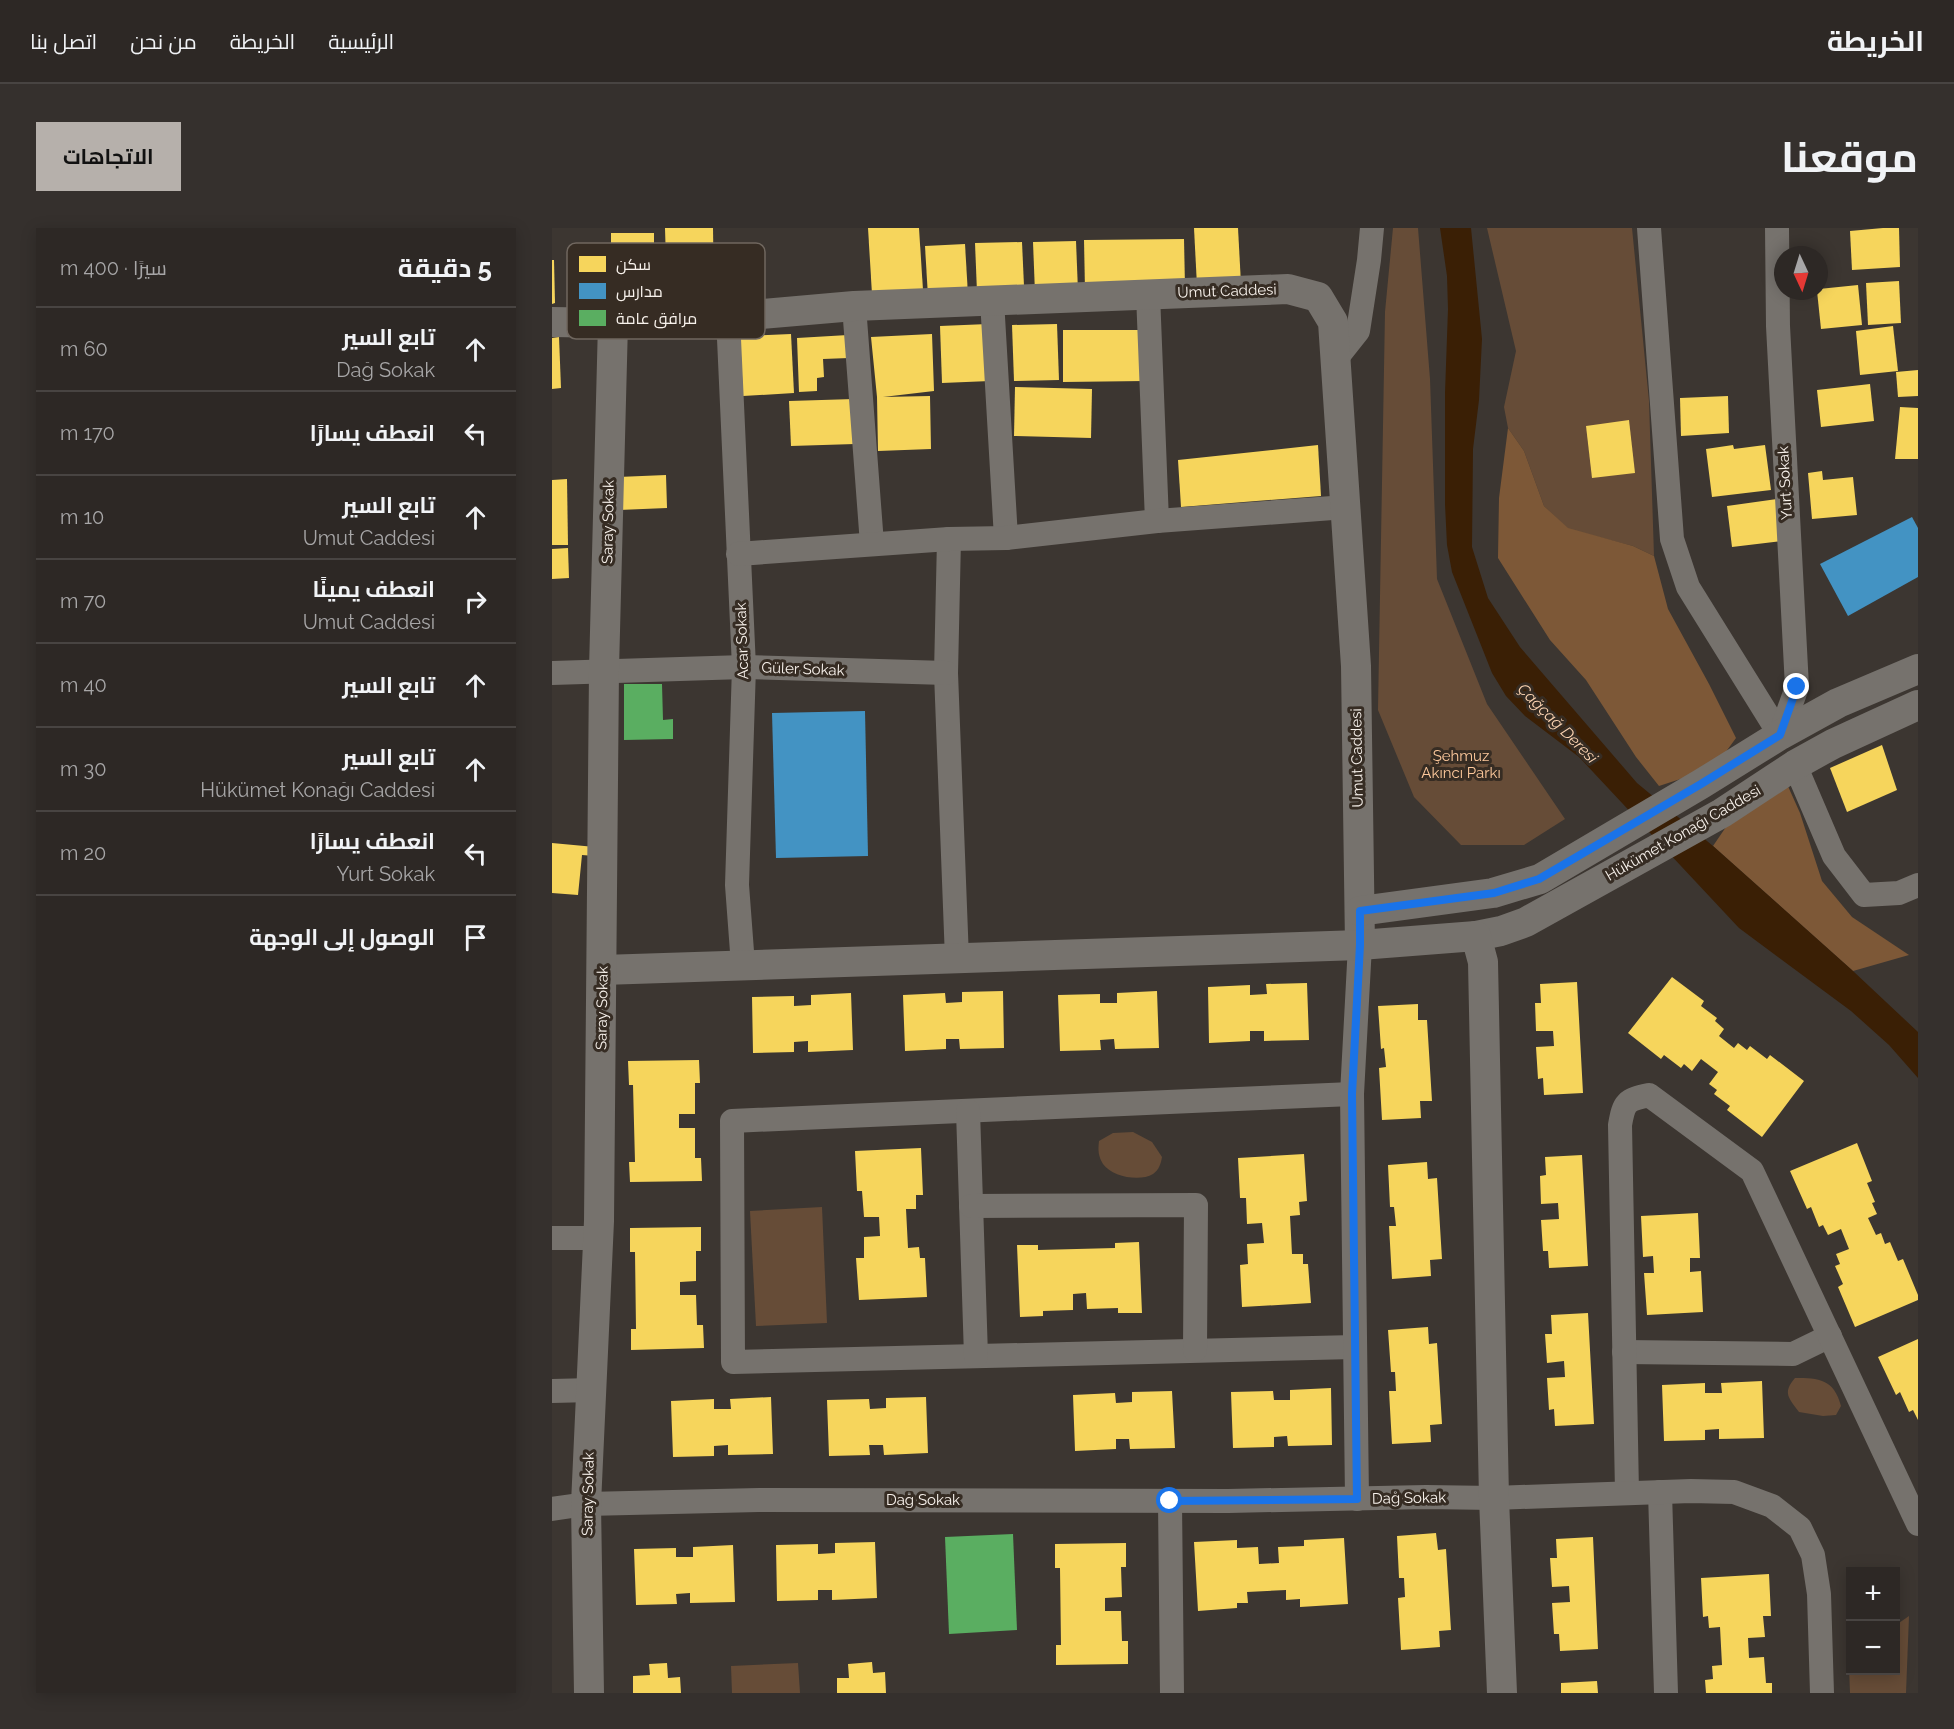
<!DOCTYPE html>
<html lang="ar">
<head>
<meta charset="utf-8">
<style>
	:root { --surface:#2d2825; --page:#35302d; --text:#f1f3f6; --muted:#a7a6a7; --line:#484442; --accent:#b6b0ab }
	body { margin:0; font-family:Raleway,Cairo,sans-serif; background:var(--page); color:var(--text); direction:rtl }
	.controls { position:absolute; right:18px; bottom:18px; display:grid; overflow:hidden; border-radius:0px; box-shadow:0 3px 15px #0003 }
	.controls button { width:54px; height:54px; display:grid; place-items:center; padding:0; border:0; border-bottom:2px solid var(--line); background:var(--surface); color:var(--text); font:30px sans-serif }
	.compass { position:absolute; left:1222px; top:18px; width:54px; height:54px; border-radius:50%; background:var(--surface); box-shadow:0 3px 15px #0003; rotate:176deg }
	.stop { position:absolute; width:18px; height:18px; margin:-14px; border:4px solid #1a73e8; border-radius:50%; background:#fff }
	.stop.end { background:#1a73e8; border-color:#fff; box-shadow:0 2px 6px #0008 }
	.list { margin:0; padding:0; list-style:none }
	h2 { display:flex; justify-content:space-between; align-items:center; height:78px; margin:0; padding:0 24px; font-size:26px }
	h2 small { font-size:20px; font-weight:400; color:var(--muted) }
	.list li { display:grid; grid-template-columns:39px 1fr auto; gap:18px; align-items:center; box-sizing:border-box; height:84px; padding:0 24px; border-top:2px solid var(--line) }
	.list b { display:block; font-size:22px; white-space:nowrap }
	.list p { margin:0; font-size:20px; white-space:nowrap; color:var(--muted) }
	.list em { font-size:20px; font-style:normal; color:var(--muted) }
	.icon { flex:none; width:33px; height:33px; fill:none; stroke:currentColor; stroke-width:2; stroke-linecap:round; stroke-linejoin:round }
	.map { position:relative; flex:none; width:1366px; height:1465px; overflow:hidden; direction:ltr; border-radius:0px }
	header { display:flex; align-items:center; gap:36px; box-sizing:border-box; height:84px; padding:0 30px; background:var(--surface); border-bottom:2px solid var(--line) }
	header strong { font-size:28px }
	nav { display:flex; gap:33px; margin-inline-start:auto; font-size:21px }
	.intro { display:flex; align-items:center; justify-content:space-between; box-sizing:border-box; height:144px; padding:0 36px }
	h1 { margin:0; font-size:42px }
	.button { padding:15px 27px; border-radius:0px; background:var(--accent); color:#111; font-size:21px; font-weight:700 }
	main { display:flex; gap:36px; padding:0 36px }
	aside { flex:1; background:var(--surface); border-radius:0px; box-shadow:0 3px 15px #0003 }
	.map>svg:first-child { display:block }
	.green { fill:#664c37 }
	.forest { fill:#7d5837 }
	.water { fill:#3a1f05 }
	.homes { fill:#f6d55c }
	.schools { fill:#4393c3 }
	.public { fill:#5aae61 }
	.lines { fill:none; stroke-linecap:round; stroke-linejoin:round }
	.minor { stroke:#76726d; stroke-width:24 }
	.tertiary { stroke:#76726d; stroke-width:30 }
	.route { stroke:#1a73e8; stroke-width:8 }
	.labels { text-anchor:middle; stroke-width:6; stroke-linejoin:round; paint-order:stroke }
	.street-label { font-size:15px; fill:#f8f2ec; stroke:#362c23 }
	.park-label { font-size:15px; fill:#fdc89b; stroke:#362c23 }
	.water-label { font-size:16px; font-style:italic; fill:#fdd5b3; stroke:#362c23 }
	.key { fill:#362c23; stroke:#70675f; stroke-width:1.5 }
	.key-label { font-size:16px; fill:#f8f2ec }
</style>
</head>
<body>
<header>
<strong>الخريطة</strong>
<nav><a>الرئيسية</a><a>الخريطة</a><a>من نحن</a><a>اتصل بنا</a></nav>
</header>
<div class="intro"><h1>موقعنا</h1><a class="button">الاتجاهات</a></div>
<main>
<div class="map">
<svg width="1366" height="1465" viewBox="0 0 1366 1465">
	<rect width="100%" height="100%" fill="#3c3631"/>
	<!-- green -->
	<g class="green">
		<polygon points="841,0 866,0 878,151 885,351 935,476 1013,591 972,617 909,617 862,569 826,482 833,84"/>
		<polygon points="935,0 1080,0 1097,173 1102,328 1081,318 1016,301 992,278 972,223 956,200 952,179 964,123"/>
		<path d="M581 904 600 914 610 929C609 935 607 942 601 946 588 954 560 949 551 936 546 928 546 922 547 913L561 905Z"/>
		<polygon points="270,979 275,1095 204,1098 198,983"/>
		<path d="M1243 1150C1267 1150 1282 1151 1289 1178L1284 1187 1271 1188 1247 1184C1237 1170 1230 1165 1243 1150Z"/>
		<polygon points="1298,1386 1298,1442 1344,1442 1344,1397 1357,1388 1354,1465 1298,1465 1295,1387"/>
		<polygon points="246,1435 248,1465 180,1465 179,1438"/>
	</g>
	<!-- forest -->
	<g class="forest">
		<polygon points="956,200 972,223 992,278 1016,300 1081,318 1102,328 1116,381 1157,456 1184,510 1162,540 1107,558 1084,529 1034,452 998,412 946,330 947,270"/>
		<polygon points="1235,556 1248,585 1270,653 1300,689 1357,727 1301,743 1161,618 1176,596"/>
	</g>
	<!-- water -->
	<polygon class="water" points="888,0 919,0 930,111 927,172 921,221 920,319 936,370 968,419 1085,555 1161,618 1301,743 1366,804 1366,850 1337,817 1299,783 1187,700 1027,529 973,488 954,468 940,445 900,344 895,317 893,276 893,165 896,81 895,48"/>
	<!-- homes -->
	<g class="homes">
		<polygon points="113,0 161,0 162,65 115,66"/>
		<polygon points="316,0 367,0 371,62 320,66"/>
		<polygon points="642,0 686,0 689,56 645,58"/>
		<polygon points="1331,0 1347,0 1348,39 1300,42 1298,3"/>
		<polygon points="59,5 102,5 102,75 59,74"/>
		<polygon points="632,11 633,58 533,62 532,12"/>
		<polygon points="524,13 526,63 483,65 481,14"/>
		<polygon points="470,14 472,58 425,64 423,15"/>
		<polygon points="413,16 416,67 376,69 373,18"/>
		<polygon points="0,32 2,32 3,75 0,76"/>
		<polygon points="1347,53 1349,95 1316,97 1314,55"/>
		<polygon points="1306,57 1310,97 1269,101 1265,63 1267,61"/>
		<polygon points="436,96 438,153 390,155 388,98"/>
		<polygon points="505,96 507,152 462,153 460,97"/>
		<polygon points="1341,98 1346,143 1308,147 1304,103"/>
		<polygon points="511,102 592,102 593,153 511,154"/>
		<polygon points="239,106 242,165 191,168 188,108"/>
		<polygon points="380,106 382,163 331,169 378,168 379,221 326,223 325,169 319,109"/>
		<polygon points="296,107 297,130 271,131 272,149 265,150 265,163 247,164 245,110"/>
		<polygon points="7,109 9,160 0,161 0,110"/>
		<polygon points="1366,142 1366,168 1346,169 1344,144"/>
		<polygon points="1318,156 1322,193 1269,199 1265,162"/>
		<polygon points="463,159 540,161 539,210 462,208"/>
		<polygon points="1176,168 1177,205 1129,208 1128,170"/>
		<polygon points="302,171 303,216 239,218 237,173"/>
		<polygon points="1348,179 1366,180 1366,231 1343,231"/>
		<polygon points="1077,192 1083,245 1040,250 1034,198"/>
		<polygon points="766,217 769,268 629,279 626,232"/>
		<polygon points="1181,217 1182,221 1213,217 1219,262 1160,269 1154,221"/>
		<polygon points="1270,243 1271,252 1301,249 1305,287 1260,291 1256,245"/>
		<polygon points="114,247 115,280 67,282 66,249"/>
		<polygon points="15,251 16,317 0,317 0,252"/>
		<polygon points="1225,271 1231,313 1180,319 1175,278"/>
		<polygon points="16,320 17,350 0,351 0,321"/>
		<polygon points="1330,517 1345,562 1295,584 1278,540"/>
		<polygon points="0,615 43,619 43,628 30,627 26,667 0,665"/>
		<polygon points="1120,749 1152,773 1149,778 1165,790 1163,793 1172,801 1167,808 1182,820 1186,815 1195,822 1198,818 1215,831 1218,827 1252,853 1210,909 1175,882 1178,878 1162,866 1165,862 1157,856 1166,844 1149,831 1140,843 1132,836 1129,840 1112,827 1109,831 1076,805"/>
		<polygon points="1025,754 1031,865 992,867 991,850 986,851 984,819 1002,818 1001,803 984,803 983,775 989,775 988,756"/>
		<polygon points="755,755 757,812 712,813 712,803 698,803 698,813 657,815 656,759 698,757 698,767 715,766 714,756"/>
		<polygon points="451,763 452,820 408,821 407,811 394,811 394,821 353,823 351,767 393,765 394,775 410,774 410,764"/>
		<polygon points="605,763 607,820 563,821 562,811 548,812 549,822 508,823 506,767 548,766 548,775 565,775 565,765"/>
		<polygon points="299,765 301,822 256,824 256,813 242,814 242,824 201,825 200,769 242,768 242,778 259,777 259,767"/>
		<polygon points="866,776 866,792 875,792 880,873 868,873 869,890 830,892 827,840 834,839 832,820 829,821 826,778"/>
		<polygon points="147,832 148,855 143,855 143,886 127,886 127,900 143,900 143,930 149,930 150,953 78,954 77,934 83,934 81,857 77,857 76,833"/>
		<polygon points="1305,915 1320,953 1315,955 1323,974 1320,975 1325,986 1316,990 1324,1007 1329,1005 1333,1016 1338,1014 1346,1033 1351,1031 1366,1067 1366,1072 1303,1099 1286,1059 1291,1056 1283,1038 1288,1036 1284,1026 1297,1021 1289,1001 1276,1007 1271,997 1267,999 1259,979 1255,981 1238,943"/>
		<polygon points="369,920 371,967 364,967 364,981 354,981 356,1020 367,1019 368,1030 373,1030 375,1069 307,1072 304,1030 312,1030 312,1009 328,1008 327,989 312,989 310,963 305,963 303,923"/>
		<polygon points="752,926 755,973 747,974 748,987 738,988 740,1026 751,1026 751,1036 756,1036 759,1075 690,1079 688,1037 696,1036 695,1016 712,1015 710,995 695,996 694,970 688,970 686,930"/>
		<polygon points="1030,927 1036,1038 997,1040 996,1023 991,1023 989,992 1007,991 1006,975 989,976 988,948 994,947 993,929"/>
		<polygon points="875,934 876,951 885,950 890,1031 878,1032 879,1048 840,1051 837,998 844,998 842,979 838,979 836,937"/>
		<polygon points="1146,985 1148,1030 1138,1030 1138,1044 1149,1043 1151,1084 1095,1087 1092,1045 1102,1045 1101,1028 1091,1029 1089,988"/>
		<polygon points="149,999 149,1023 144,1023 144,1053 128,1054 128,1067 144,1067 145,1097 151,1097 152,1120 79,1122 79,1101 84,1101 83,1024 78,1024 78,1000"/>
		<polygon points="587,1014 590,1085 566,1085 566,1080 535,1081 534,1065 521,1066 521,1082 491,1083 491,1088 468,1089 465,1017 486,1017 486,1022 563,1020 563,1015"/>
		<polygon points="1036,1085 1042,1196 1003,1198 1002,1181 997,1182 995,1150 1013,1149 1012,1133 995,1135 993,1106 1000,1106 999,1087"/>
		<polygon points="876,1099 877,1116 885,1115 890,1196 878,1197 879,1214 840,1216 837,1163 844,1163 843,1144 839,1144 836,1102"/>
		<polygon points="1366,1111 1366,1192 1361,1182 1357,1184 1348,1164 1344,1167 1326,1129"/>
		<polygon points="1210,1153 1212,1210 1167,1211 1167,1201 1153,1202 1153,1212 1112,1213 1110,1157 1153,1155 1153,1165 1170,1165 1169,1155"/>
		<polygon points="779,1160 780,1217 736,1218 735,1208 722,1209 722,1219 681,1220 679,1164 721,1163 722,1172 738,1172 738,1162"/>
		<polygon points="620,1163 623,1220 578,1221 577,1211 564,1211 564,1221 523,1223 521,1167 563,1165 564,1175 580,1174 580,1164"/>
		<polygon points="219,1169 221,1226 176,1227 176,1217 162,1218 162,1228 121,1229 119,1173 162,1171 162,1181 179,1181 178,1171"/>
		<polygon points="374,1169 376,1225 332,1227 331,1217 317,1217 318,1227 277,1228 275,1172 317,1171 318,1181 334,1180 334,1170"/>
		<polygon points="884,1305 886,1322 894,1321 899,1402 887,1403 888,1419 849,1422 846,1370 853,1369 852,1350 847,1350 845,1308"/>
		<polygon points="1041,1309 1046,1421 1008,1423 1007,1406 1002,1406 1000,1375 1018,1374 1017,1358 1000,1359 998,1330 1005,1330 1004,1311"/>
		<polygon points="792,1310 796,1376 748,1379 748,1371 734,1372 734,1362 695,1364 696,1375 685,1375 685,1380 646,1383 642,1314 685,1312 685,1320 706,1319 707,1336 727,1335 726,1319 752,1318 752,1312"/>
		<polygon points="323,1314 325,1370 280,1372 280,1362 266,1362 266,1372 225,1373 224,1317 266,1316 266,1326 283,1325 283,1315"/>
		<polygon points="574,1315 574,1339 569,1339 570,1369 553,1370 553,1383 569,1383 570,1413 576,1413 576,1436 504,1437 504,1417 509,1417 508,1340 503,1340 503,1316"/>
		<polygon points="181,1317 183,1374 138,1375 138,1365 124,1366 125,1376 84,1377 82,1321 124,1320 124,1329 141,1329 141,1319"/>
		<polygon points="1217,1346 1219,1388 1211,1388 1213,1409 1196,1410 1197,1430 1212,1429 1214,1455 1220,1455 1220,1465 1154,1465 1153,1452 1161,1451 1160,1438 1170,1437 1168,1399 1157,1400 1156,1388 1151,1389 1149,1350"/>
		<polygon points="320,1434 321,1445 333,1444 334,1465 285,1465 285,1450 297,1450 296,1436"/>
		<polygon points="115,1435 116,1450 128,1449 129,1465 81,1465 81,1448 98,1447 97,1436"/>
		<polygon points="1045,1453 1046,1465 1009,1465 1009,1455"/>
	</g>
	<!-- schools -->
	<g class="schools">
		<polygon points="1360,289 1366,300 1366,349 1296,388 1268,336"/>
		<polygon points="313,483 316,628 224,630 220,485"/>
	</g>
	<!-- public -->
	<g class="public">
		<polygon points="72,456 110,456 111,492 121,491 121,511 72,512"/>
		<polygon points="461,1306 465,1402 397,1406 393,1309"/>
	</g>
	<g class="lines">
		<!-- minor -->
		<g class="minor">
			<polyline points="1097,0 1120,311 1136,359 1228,507"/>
			<polyline points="1225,0 1226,98 1245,459 1228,507"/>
			<polyline points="596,66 605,293"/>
			<polyline points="440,72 454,310"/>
			<polyline points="302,78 320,316"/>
			<polyline points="176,89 192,439 185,657 191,737"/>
			<polyline points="783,132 806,103 817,32 820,0"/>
			<polyline points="397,311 394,445 405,731"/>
			<polyline points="186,326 397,311 454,310 605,293 794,279"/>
			<polyline points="0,445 192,439 394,445"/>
			<polyline points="1243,537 1282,628 1312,667 1347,665 1366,657"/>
			<polyline points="800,866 180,893 181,1134 803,1119"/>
			<polyline points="416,883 424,1128"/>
			<polyline points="419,978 644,977 643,1122"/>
			<polyline points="0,1010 46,1010"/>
			<polyline points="1072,1124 1241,1126 1278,1108"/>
			<polyline points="0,1163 40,1162"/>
			<path d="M1075 1264 1068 897C1072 874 1074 872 1097 867L1200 943 1366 1296"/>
			<polyline points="1108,1264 1114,1465"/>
			<polyline points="805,1271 800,866 808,717"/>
			<polyline points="618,1273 620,1465"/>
			<polyline points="0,1281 34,1276 207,1272 676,1273 874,1269 942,1270 1139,1263 1182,1264 1220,1278 1248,1300 1261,1327 1267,1366 1270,1465"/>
		</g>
		<!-- tertiary -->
		<g class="tertiary">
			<polyline points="0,94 61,95 176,89 302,78 736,61 766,69 781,94 804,438 808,717"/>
			<polyline points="808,683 941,665 988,651 1149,556 1228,507 1286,475 1366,441"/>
			<polyline points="924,708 949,703 974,694 1170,585 1243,537 1281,516 1366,477"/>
			<polyline points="50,742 808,717 924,708 931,734 942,1270 950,1465"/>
			<polyline points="37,1465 34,1276 47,993 52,442 61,95"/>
		</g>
	</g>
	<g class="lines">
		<!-- route -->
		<polyline class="route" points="618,1273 805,1271 800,866 808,717 808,683 942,665 987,651 1149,556 1228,507 1245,459"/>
	</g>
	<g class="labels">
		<!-- street labels -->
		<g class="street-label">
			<text transform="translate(675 63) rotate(-2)" y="5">Umut Caddesi</text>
			<text transform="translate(1233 255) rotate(-93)" y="5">Yurt Sokak</text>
			<text transform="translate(56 294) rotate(-89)" y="5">Saray Sokak</text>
			<text transform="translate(190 413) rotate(-92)" y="5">Acar Sokak</text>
			<text transform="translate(251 441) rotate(2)" y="5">Güler Sokak</text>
			<text transform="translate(805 530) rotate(-91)" y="5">Umut Caddesi</text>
			<text transform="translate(1131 605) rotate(-30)" y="5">Hükümet Konağı Caddesi</text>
			<text transform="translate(50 780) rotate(-89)" y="5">Saray Sokak</text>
			<text transform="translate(36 1266) rotate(-89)" y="5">Saray Sokak</text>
			<text transform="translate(857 1270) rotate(-1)" y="5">Dağ Sokak</text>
			<text x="371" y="1277">Dağ Sokak</text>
		</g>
		<!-- park labels -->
		<g class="park-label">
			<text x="909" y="533">Şehmuz<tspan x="909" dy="17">Akıncı Parkı</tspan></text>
		</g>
		<!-- water labels -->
		<g class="water-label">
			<text transform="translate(1006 495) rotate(45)" y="6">Çağçağ Deresi</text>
		</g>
	</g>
	<!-- legend -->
	<rect x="15" y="15" width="198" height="96" rx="9" class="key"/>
	<rect x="27" y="28" width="27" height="16" fill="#f6d55c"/>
	<rect x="27" y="55" width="27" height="16" fill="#4393c3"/>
	<rect x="27" y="82" width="27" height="16" fill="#5aae61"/>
	<g class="key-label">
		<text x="64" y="42">سكن</text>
		<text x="64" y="69">مدارس</text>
		<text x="64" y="96">مرافق عامة</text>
	</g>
</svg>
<div class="controls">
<button>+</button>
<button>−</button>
</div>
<svg class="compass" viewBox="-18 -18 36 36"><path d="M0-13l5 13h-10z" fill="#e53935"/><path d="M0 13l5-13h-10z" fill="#a7a6a7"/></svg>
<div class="stop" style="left:618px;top:1273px"></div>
<div class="stop end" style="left:1245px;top:459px"></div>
</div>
<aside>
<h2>5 دقيقة<small>سيرًا · 400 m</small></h2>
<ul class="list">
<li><svg class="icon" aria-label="ahead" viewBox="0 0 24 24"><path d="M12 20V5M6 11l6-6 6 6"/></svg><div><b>تابع السير</b><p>Dağ Sokak</p></div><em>60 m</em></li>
<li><svg class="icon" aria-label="left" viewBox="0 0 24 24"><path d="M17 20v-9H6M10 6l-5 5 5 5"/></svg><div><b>انعطف يسارًا</b></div><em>170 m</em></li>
<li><svg class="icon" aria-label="ahead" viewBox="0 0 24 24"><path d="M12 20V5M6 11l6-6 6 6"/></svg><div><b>تابع السير</b><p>Umut Caddesi</p></div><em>10 m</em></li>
<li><svg class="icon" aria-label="right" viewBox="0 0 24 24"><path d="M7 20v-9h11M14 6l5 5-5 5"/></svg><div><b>انعطف يمينًا</b><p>Umut Caddesi</p></div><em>70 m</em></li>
<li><svg class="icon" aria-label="ahead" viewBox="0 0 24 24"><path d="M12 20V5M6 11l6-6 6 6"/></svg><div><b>تابع السير</b></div><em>40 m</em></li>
<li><svg class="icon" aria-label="ahead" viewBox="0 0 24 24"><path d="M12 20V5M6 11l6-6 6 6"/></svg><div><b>تابع السير</b><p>Hükümet Konağı Caddesi</p></div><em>30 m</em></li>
<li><svg class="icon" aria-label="left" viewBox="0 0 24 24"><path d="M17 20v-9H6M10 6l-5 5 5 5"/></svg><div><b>انعطف يسارًا</b><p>Yurt Sokak</p></div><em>20 m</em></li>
<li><svg class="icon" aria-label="arrive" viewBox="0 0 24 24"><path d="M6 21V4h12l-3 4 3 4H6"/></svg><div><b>الوصول إلى الوجهة</b></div></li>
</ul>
</aside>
</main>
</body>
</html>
